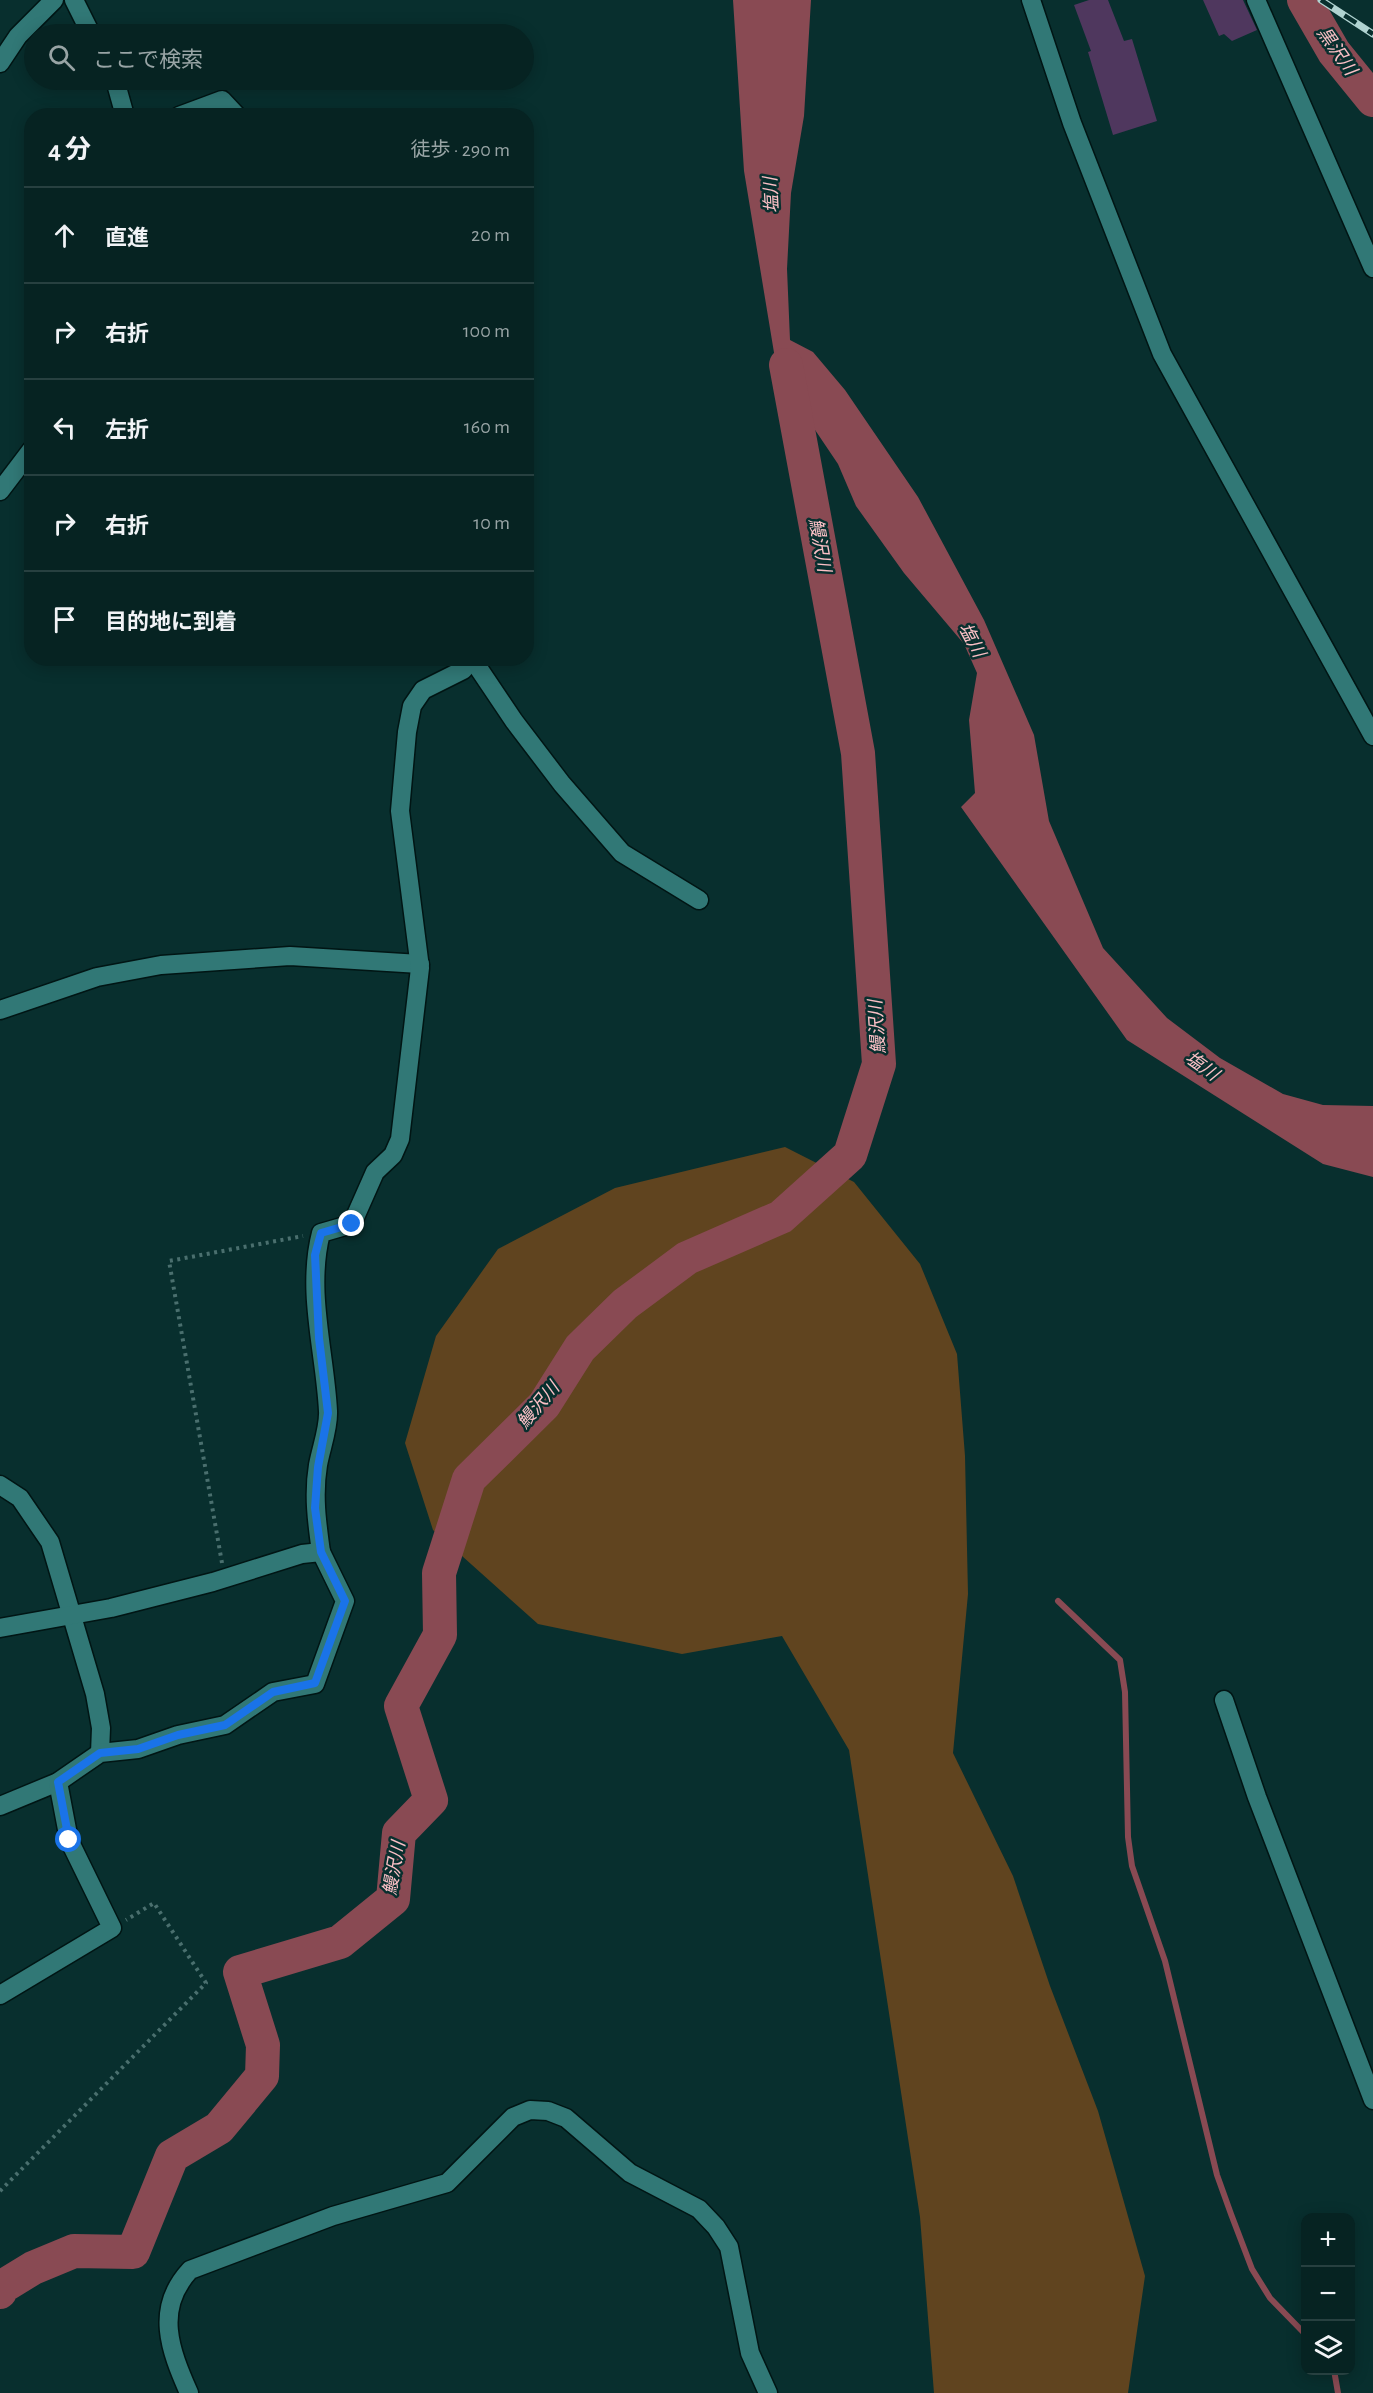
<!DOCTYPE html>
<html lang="ja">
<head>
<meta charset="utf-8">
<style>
	:root { --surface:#062322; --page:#142f2f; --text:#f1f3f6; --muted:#98a4a5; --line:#274040 }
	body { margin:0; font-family:"Alegreya Sans","Noto Sans JP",sans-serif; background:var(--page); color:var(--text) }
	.controls { position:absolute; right:18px; bottom:18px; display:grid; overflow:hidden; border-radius:12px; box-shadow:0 3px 15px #0003 }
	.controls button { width:54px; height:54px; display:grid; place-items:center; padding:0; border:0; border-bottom:2px solid var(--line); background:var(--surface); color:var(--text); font:30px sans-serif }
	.stop { position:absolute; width:18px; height:18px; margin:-14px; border:4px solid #1a73e8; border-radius:50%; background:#fff }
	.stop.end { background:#1a73e8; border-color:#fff; box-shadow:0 2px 6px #0008 }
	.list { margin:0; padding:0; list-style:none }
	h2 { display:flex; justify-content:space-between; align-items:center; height:78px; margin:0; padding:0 24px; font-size:26px }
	h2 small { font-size:20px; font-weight:400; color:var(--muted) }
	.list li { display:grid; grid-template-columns:39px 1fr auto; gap:18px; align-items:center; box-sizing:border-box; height:96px; padding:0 24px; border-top:2px solid var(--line) }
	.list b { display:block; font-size:22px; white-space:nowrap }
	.list em { font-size:20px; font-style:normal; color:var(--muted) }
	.icon { flex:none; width:33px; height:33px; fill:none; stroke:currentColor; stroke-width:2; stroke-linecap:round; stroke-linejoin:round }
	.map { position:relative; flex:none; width:1373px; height:2393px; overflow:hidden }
	.search { position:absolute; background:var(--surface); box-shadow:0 3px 15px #0003; left:24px; top:24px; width:510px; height:66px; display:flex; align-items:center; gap:15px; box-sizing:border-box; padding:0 21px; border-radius:33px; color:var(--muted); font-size:22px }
	.panel { position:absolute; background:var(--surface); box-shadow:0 3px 15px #0003; left:24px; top:108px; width:510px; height:558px; border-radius:24px }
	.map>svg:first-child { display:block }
	.green { fill:#60441f }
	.water { fill:#894a53 }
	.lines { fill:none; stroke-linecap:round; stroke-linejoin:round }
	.stream { stroke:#894a53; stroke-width:6 }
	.river { stroke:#894a53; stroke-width:34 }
	.building { fill:#4f375e }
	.minor-casing { stroke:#011514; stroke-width:21 }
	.path { stroke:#4a6f6e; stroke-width:4; stroke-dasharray:3 4.5; stroke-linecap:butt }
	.minor { stroke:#317876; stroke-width:18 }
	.rail-casing { stroke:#b0d3d1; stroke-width:7 }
	.rail { stroke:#082f2e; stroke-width:4.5; stroke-dasharray:14; stroke-linecap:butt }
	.route { stroke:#1a73e8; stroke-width:8 }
	.labels { text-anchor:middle; stroke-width:5; stroke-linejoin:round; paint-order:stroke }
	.water-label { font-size:18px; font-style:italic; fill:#fcc0c6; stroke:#082f2e }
</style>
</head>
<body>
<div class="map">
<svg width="1373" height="2393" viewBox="0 0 1373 2393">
	<rect width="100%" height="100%" fill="#082f2e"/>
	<!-- green -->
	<polygon class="green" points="785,1147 854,1182 920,1264 957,1354 965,1456 968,1594 953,1753 1013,1876 1050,1986 1098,2111 1145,2276 1128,2393 934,2393 920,2217 849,1750 782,1636 682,1654 538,1624 433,1530 405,1443 436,1336 498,1249 615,1188"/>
	<!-- water -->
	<polygon class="water" points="733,0 811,0 804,116 791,193 787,269 790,340 813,352 845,390 918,497 984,620 1034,735 1049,821 1103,948 1167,1018 1220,1058 1283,1094 1323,1105 1373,1106 1373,1177 1323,1164 1127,1040 961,807 975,793 969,720 977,673 964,644 904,573 856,506 838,464 807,418 782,401 744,171"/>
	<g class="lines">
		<!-- stream -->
		<g class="stream">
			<polyline points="1058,1601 1120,1660 1125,1692 1128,1837 1132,1866 1165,1961 1217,2175 1231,2214 1252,2269 1270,2298 1306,2335"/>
			<polyline points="1334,2370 1338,2393"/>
		</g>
		<!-- river -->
		<g class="river">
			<polyline points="1304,0 1334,52 1373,100"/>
			<polyline points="0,2292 2,2287 33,2268 74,2251 133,2252 172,2156 219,2128 262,2076 263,2045 240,1972 340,1942 393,1899 399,1833 431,1800 401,1706 440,1635 439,1573 469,1479 544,1405 580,1348 625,1304 687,1258 781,1217 850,1155 879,1064 858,753 786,365"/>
		</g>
	</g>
	<!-- building -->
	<g class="building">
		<polygon points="1089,0 1108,0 1124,41 1132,39 1157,121 1113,135 1088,52 1091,51 1074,5"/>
		<polygon points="1203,0 1243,0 1257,30 1232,41 1224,34 1219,36"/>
	</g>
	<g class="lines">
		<!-- minor casing -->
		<g class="minor-casing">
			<g id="minor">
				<polyline points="74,0 91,34"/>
				<polyline points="1031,0 1072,123 1162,354 1373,736"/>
				<polyline points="1256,0 1373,268"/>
				<polyline points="0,63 18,36 54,0"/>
				<polyline points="115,80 125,116"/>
				<polyline points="179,116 222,100 237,116"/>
				<polyline points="0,491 32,449"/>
				<polyline points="473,660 514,721 562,784 622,853 699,900"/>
				<polyline points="0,1010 97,977 161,965 290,956 420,964"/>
				<polyline points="0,1485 20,1498 50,1542 95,1694 101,1728 100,1753"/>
				<path d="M321 1552C317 1523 313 1495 318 1465 321 1448 329 1428 328 1411 325 1352 306 1291 321 1233L352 1224 375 1172 393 1155 400 1139 420 968 400 811 407 732 412 706 423 690 463 670 473 658"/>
				<polyline points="0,1628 111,1608 213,1582 302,1554 321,1552 345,1601 315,1684 273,1692 225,1725 178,1735 138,1749 100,1753 58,1782 0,1806"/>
				<polyline points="1224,1700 1257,1797 1373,2100"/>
				<polyline points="0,1995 112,1928 69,1840 58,1782"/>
				<path d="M189 2393C170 2350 154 2309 190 2270L333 2216 447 2183 513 2117 530 2110 548 2111 566 2118 630 2173 699 2209 716 2227 729 2247 750 2353 768 2393"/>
			</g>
		</g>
		<!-- path -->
		<g class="path">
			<polyline points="222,1563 169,1261 303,1236"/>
			<polyline points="0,2191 206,1983 154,1903 126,1920"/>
		</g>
		<!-- minor -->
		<use href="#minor" class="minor"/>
		<!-- rail casing -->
		<g class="rail-casing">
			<polyline id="rail" points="1321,0 1373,34"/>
		</g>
		<!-- rail -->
		<use href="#rail" class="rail"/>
	</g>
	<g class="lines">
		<!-- route -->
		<polyline class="route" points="69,1840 58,1782 100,1753 138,1749 178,1735 225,1725 273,1692 315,1683 345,1601 321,1552 315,1508 318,1467 328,1413 319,1338 315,1255 321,1233 352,1224"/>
	</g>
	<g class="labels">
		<!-- water labels -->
		<g class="water-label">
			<text transform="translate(1337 51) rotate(55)" y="6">黒沢川</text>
			<text transform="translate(771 195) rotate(-93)" y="6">塩川</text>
			<text transform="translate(820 545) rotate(80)" y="6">鰻沢川</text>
			<text transform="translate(972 640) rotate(62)" y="6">塩川</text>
			<text transform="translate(877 1027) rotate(-94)" y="6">鰻沢川</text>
			<text transform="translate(1202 1066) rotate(36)" y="6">塩川</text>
			<text transform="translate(538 1405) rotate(-50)" y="6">鰻沢川</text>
			<text transform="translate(394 1868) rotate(-80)" y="6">鰻沢川</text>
		</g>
	</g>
</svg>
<div class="controls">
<button>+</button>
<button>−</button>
<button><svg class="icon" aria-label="layers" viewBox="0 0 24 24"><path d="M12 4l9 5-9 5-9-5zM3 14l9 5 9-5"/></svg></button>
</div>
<div class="stop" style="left:69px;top:1840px"></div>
<div class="stop end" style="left:352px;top:1224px"></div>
<div class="search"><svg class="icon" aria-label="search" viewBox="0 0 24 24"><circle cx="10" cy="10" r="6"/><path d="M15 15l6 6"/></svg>ここで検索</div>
<section class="panel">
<h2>4 分<small>徒歩 · 290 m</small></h2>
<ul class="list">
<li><svg class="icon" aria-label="ahead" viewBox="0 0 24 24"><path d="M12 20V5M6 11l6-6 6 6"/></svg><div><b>直進</b></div><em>20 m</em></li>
<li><svg class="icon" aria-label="right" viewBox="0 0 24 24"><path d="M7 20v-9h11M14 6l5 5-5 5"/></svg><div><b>右折</b></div><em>100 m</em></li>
<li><svg class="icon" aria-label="left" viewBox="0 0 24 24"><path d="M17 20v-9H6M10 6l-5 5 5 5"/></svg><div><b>左折</b></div><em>160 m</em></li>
<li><svg class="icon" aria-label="right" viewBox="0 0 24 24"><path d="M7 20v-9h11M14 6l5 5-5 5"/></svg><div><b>右折</b></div><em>10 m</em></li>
<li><svg class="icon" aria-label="arrive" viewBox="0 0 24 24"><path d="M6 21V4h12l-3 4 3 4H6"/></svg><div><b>目的地に到着</b></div></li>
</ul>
</section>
</div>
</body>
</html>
